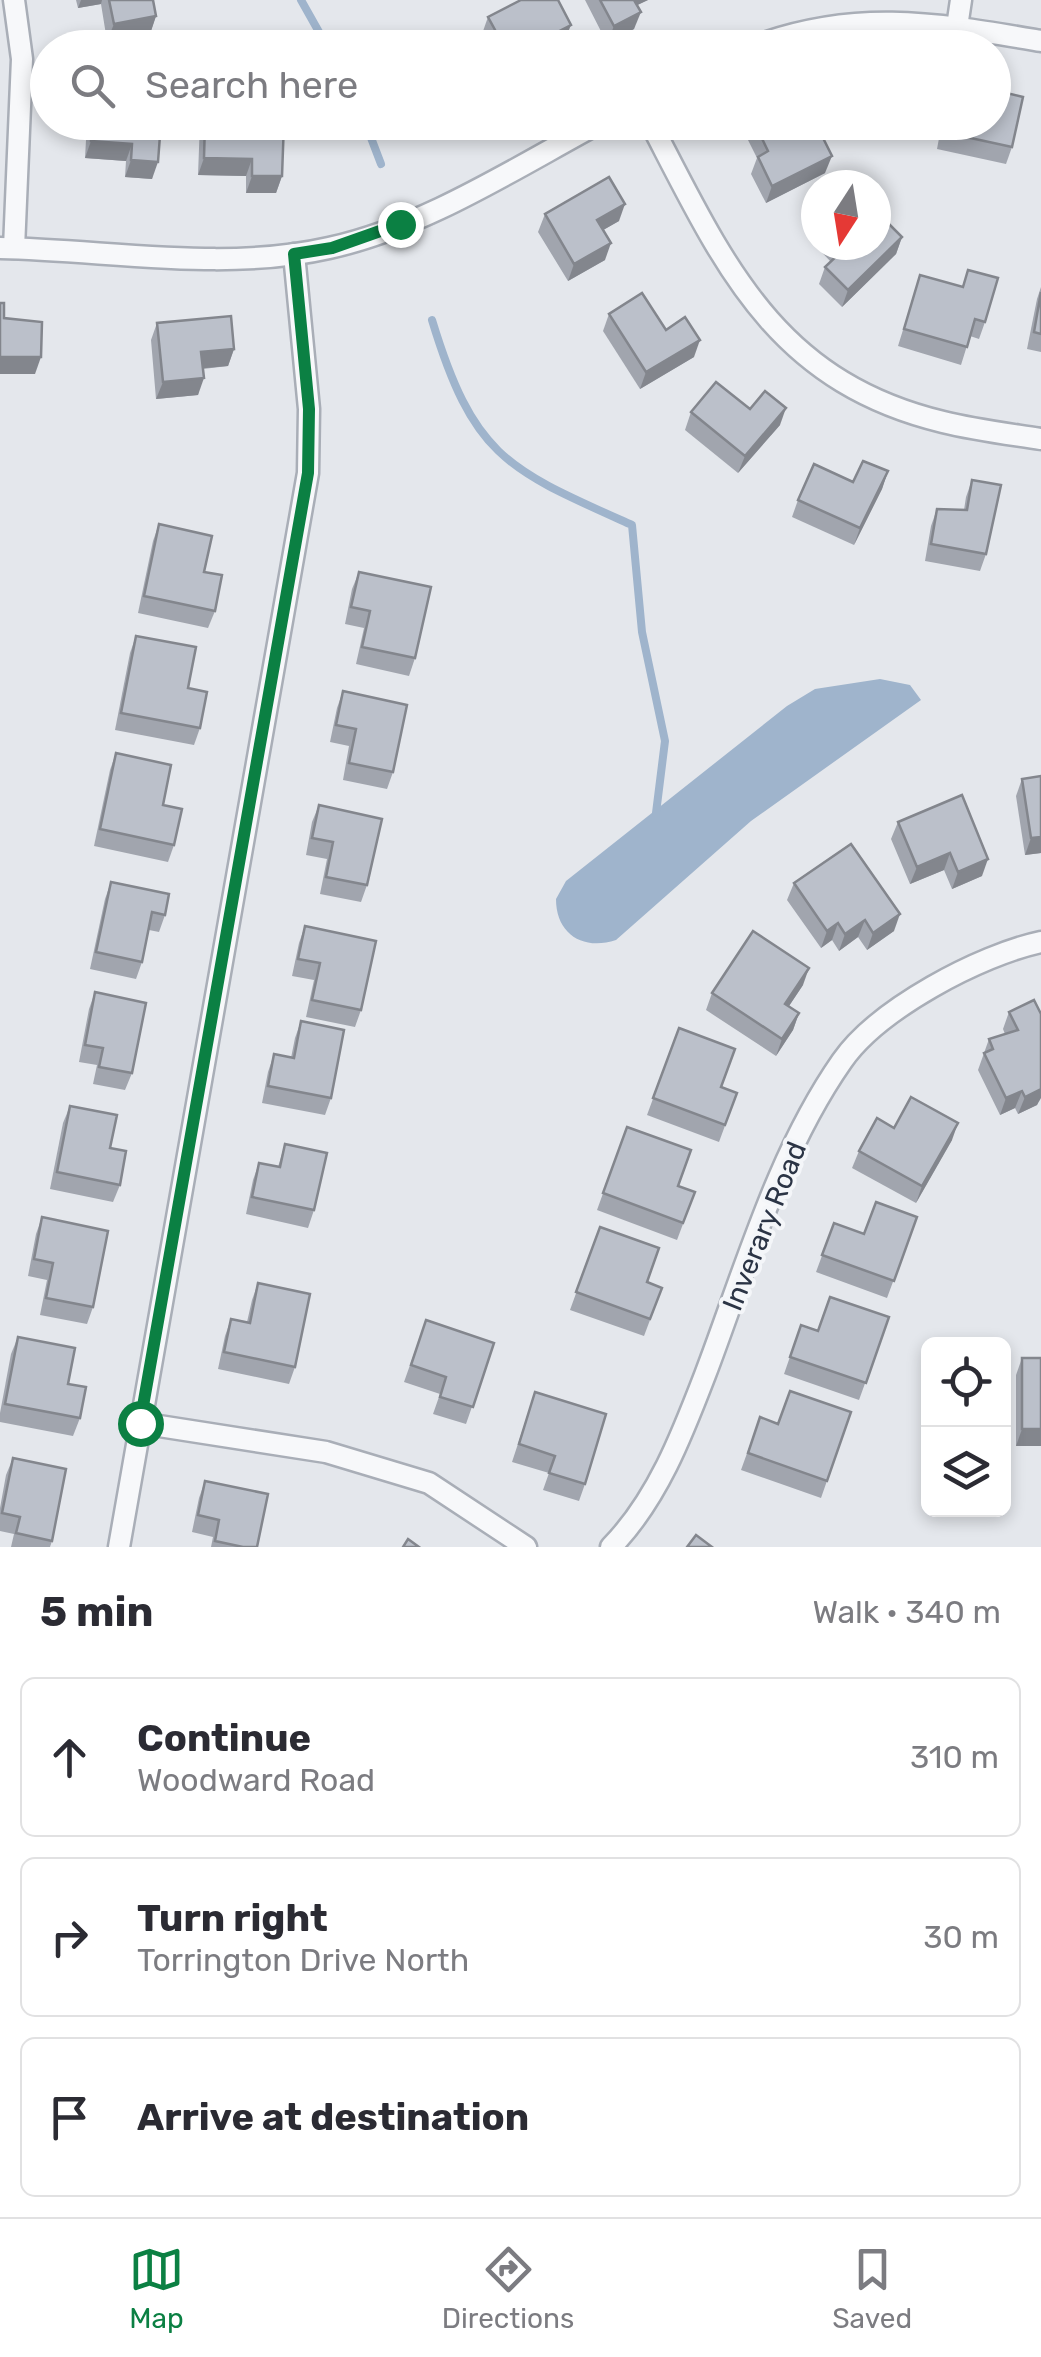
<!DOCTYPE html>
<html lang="en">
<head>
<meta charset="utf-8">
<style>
	:root { --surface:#fff; --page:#f2f2f3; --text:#2b2b33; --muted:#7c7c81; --line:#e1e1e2; --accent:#0b8043 }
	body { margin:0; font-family:Rubik,sans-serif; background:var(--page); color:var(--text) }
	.controls { position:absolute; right:30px; bottom:30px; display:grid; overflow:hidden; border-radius:15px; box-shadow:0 5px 15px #0003 }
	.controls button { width:90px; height:90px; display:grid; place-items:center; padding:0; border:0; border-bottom:2px solid var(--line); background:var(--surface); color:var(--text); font:50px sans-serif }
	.compass { position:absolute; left:801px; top:170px; width:90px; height:90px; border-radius:50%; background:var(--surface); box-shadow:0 5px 15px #0003; rotate:192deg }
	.stop { position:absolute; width:30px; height:30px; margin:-22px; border:8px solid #0b8043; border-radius:50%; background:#fff }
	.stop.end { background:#0b8043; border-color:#fff; box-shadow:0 2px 10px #0008 }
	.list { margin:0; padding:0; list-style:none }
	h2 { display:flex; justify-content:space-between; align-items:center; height:130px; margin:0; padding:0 40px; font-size:42px }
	h2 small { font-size:32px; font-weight:400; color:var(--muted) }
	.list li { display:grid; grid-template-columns:65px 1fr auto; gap:30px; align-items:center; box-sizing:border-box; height:160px; margin:0 20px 20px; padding:0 20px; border:2px solid var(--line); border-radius:15px }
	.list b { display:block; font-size:38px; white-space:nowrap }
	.list p { margin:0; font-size:32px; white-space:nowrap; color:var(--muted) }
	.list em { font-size:32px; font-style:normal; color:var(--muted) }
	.icon { flex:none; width:55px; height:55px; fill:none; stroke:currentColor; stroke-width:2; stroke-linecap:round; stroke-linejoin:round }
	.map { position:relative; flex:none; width:1041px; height:1547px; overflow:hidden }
	.search { position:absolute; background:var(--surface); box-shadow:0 5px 15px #0003; left:30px; right:30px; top:30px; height:110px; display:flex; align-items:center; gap:25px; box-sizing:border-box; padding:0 35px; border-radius:55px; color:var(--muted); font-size:38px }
	.sheet { height:670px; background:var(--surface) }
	nav { display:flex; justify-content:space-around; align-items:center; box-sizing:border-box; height:140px; border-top:2px solid var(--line); background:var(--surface); font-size:28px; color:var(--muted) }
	nav a { display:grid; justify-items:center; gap:5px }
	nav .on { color:var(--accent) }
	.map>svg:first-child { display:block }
	.water { fill:#9fb4cc }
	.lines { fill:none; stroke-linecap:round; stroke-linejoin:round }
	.stream { stroke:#9fb4cc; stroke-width:8 }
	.minor-casing { stroke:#a9aeb7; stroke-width:25 }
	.minor { stroke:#f7f8fa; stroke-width:20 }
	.wall { fill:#a1a5ae }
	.shaded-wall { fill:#83868d }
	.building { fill:#bbc0ca; stroke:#83868d; stroke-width:2.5 }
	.route { stroke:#0b8043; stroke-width:12 }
	.labels { text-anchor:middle; stroke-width:8; stroke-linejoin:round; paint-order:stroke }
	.street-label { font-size:28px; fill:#2b3445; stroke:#f4f6f9 }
</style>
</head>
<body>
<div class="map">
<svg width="1041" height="1547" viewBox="0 0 1041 1547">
	<rect width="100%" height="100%" fill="#e4e7ec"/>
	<!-- water -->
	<path class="water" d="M880 679 910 685 921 700 751 821 616 940C583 951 556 934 556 899L566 881 787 706 815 689Z"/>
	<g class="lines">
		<!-- stream -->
		<g class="stream">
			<polyline points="301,0 328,48"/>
			<polyline points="365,122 381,164"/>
			<path d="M432 320C474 458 507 469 632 525L642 632 665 741 656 813"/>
		</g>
		<!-- minor casing -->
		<g class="minor-casing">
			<g id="minor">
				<polyline points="14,0 22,59 14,248"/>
				<polyline points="957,27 961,0"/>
				<path d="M750 48C854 8 935 23 1041 41"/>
				<path d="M650 122C723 262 773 381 943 422 975 430 1009 434 1041 439"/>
				<path d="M0 248C108 250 223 272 329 248 425 227 515 168 601 122"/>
				<polyline points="140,1423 326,1452 429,1483 526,1547"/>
				<polyline points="119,1547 308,473 309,409 294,254"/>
				<path d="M611 1547C657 1500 682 1435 705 1375 745 1270 777 1154 842 1061 878 1009 980 955 1041 942"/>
			</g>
		</g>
		<!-- minor -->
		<use href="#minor" class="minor"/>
	</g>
	<!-- wall -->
	<g class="wall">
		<polygon points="76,0 153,0 156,16 150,34 107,41 101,4 78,8"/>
		<polygon points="585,0 648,0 637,5 634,29 607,43"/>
		<polygon points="488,17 564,42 553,48 489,48 482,34"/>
		<polygon points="87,122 161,122 152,179 125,177 126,161 85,158"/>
		<polygon points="200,122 284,122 282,176 276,193 246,193 246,176 198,175"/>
		<polygon points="744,122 815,122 825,173 766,203 751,174 757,158 742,128"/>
		<polygon points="942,122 994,122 1012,147 1006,164 937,149"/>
		<polygon points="545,214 619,221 603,230 605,260 568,281 538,232"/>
		<polygon points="816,226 816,245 876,245 902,237 896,254 842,307 819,284 825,267 831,262 811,241"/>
		<polygon points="968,270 985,322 979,339 970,336 961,365 898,346 920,275 962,287"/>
		<polygon points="1041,287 1041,352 1027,349 1037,299"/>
		<polygon points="609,314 666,330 694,357 640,389 603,331"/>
		<polygon points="157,323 234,349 228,366 203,369 198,395 156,399 151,340"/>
		<polygon points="750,409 780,425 738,473 685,430 691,412"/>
		<polygon points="888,471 882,489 854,545 792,517 798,500"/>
		<polygon points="972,480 986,554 980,571 925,561 931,526 937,509 964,510 966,497"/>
		<polygon points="159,524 204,572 215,611 208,628 138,613 153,541"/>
		<polygon points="359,572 415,658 409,676 356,664 364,628 345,624 352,589"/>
		<polygon points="136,636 188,688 200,728 194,745 115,730 130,653"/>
		<polygon points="343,691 393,772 387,789 343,780 349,746 330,742 337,708"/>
		<polygon points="116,753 163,805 174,845 168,862 94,846 110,770"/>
		<polygon points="1022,779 1041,853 1025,855 1016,796"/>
		<polygon points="962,795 982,876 952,889 944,870 910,884 891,839 898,822"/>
		<polygon points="319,805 367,885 361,902 320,894 327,859 306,855 312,822"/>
		<polygon points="111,882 165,915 159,932 149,930 142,962 136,979 90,969 105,899"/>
		<polygon points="794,883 894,931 867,950 858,937 839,951 832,940 821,948 787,900"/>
		<polygon points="305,926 361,1010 355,1027 306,1017 314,980 292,976 299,943"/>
		<polygon points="803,985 789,1006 799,1013 793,1030 776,1056 706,1010 712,993"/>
		<polygon points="95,992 132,1073 125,1090 93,1084 97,1065 79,1062 89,1009"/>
		<polygon points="1034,1000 1039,1099 1037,1105 1018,1114 1015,1108 1000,1115 978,1070 989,1039 1005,1034 1003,1029 1009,1012"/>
		<polygon points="301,1021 331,1098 325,1115 262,1103 268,1072 274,1054 291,1058 295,1038"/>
		<polygon points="679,1028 721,1087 737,1093 719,1142 647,1115"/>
		<polygon points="70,1106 110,1148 120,1185 113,1202 50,1189 63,1123"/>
		<polygon points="627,1127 678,1186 695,1192 677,1240 597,1210"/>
		<polygon points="894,1128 952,1140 916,1203 852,1168 859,1151"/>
		<polygon points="285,1144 314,1210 308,1228 246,1214 253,1180 259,1163 278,1167"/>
		<polygon points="42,1217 93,1307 87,1324 40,1315 47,1280 28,1276 36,1234"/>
		<polygon points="917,1217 887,1298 816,1272 834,1223 864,1234"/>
		<polygon points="600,1227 647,1282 662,1288 644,1336 570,1310"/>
		<polygon points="258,1283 295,1367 289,1384 218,1369 225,1336 231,1319 247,1322 252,1300"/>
		<polygon points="889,1317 859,1400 784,1374 801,1325 818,1330"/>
		<polygon points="426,1320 494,1343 466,1424 433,1414 440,1394 404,1382"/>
		<polygon points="18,1337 68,1384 80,1418 73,1436 0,1422 0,1413 11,1354"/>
		<polygon points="1022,1358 1041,1446 1016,1446 1016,1375"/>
		<polygon points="535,1392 585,1484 579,1501 543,1490 549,1473 512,1462"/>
		<polygon points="851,1412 821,1498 741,1470 760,1417 778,1424"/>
		<polygon points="13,1458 52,1541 50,1547 11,1547 14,1534 0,1531 0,1508 6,1475"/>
		<polygon points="205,1481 257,1547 211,1547 213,1537 192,1532 199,1498"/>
	</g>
	<!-- shaded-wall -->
	<g class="shaded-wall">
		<polygon points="81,0 102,0 101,4 78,8"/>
		<polygon points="629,0 648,0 625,11"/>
		<polygon points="641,12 634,29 607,43 614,26"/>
		<polygon points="156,16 150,34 107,41 114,24"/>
		<polygon points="571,25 564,42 553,48 536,48 538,42"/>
		<polygon points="91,141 132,144 126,161 85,158"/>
		<polygon points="832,156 825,173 766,203 772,186"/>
		<polygon points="204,158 252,159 246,176 198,175"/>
		<polygon points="131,160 158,162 152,179 125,177"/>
		<polygon points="252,176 282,176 276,193 246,193"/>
		<polygon points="625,204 619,221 591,237 597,220"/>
		<polygon points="902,237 896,254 842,307 848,290"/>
		<polygon points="611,243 605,260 568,281 574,264"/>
		<polygon points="700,340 694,357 640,389 646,372"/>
		<polygon points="234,349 228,366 195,369 201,352"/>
		<polygon points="0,357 41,357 35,374 0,374"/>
		<polygon points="204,378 198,395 156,399 163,382"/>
		<polygon points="786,408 780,425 738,473 745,456"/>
		<polygon points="888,471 882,489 854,545 860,528"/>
		<polygon points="1041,837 1041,853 1025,855 1031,838"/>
		<polygon points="950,853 944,870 910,884 917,867"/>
		<polygon points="988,859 982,876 952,889 958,872"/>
		<polygon points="900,914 894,931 867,950 873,933"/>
		<polygon points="865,920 858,937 839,951 845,934"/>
		<polygon points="838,923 832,940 821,948 827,931"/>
		<polygon points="809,968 803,985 779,1021 785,1004"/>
		<polygon points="799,1013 793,1030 776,1056 782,1039"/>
		<polygon points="1041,1084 1041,1098 1037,1105 1018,1114 1025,1097"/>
		<polygon points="1022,1091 1015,1108 1000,1115 1006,1098"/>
		<polygon points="958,1123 952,1140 916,1203 922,1186"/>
		<polygon points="1022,1429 1041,1429 1041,1446 1016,1446"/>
	</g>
	<!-- building -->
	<g class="building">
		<polygon points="109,0 153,0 156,16 114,24"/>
		<polygon points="521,0 558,0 571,25 538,42 540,48 505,48 488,17"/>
		<polygon points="600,0 634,0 641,12 614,26"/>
		<polygon points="994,90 1023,97 1012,147 943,132 945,122 994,122"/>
		<polygon points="92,122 161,122 158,162 131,160 132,144 91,141"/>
		<polygon points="205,122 284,122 282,176 252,176 252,159 204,158"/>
		<polygon points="754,122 815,122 832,156 772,186 758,157 768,151"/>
		<polygon points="609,177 625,204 597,220 611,243 574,264 545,214"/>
		<polygon points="876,211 902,237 848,290 825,267 843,250 838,245 876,245"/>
		<polygon points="968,270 998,278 985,322 975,319 967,347 904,329 920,275 963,287"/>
		<polygon points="1041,292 1041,334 1034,332"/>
		<polygon points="642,293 666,330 685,317 700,340 646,372 609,314"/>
		<polygon points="0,303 4,303 4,318 42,322 41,357 0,357"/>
		<polygon points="231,316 234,349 201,352 204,378 163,382 157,323"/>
		<polygon points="716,382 750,409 765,391 786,408 745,456 691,412"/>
		<polygon points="863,461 888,471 860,528 798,500 814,464 853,482"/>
		<polygon points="972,480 1001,485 986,554 931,544 937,509 967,510"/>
		<polygon points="159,524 212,536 204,572 222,575 215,611 144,596"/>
		<polygon points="359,572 431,587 415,658 362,647 370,611 351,607"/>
		<polygon points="136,636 196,647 188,688 207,692 200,728 121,713"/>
		<polygon points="343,691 407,705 393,772 349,763 356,729 336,725"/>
		<polygon points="116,753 171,765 163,805 182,809 174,845 100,829"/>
		<polygon points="1041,776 1041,837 1031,838 1022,779"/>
		<polygon points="962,795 988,859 958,872 950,853 917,867 898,822"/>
		<polygon points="319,805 382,819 367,885 326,877 333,842 312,838"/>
		<polygon points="851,844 900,914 873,933 865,920 845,934 838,923 827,931 794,883"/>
		<polygon points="111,882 169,894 165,915 152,912 142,962 96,952"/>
		<polygon points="305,926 376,941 361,1010 312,1000 320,963 298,959"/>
		<polygon points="753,931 809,968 785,1004 799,1013 782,1039 712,993"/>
		<polygon points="95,992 146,1003 132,1073 99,1067 103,1048 85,1045"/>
		<polygon points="1034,1000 1041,1014 1041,1089 1025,1097 1022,1091 1006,1098 984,1053 993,1049 989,1039 1018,1030 1009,1012"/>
		<polygon points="301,1021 344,1030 331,1098 268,1086 274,1054 294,1058"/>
		<polygon points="679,1028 735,1049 721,1087 737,1093 725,1125 653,1098"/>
		<polygon points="911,1097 958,1123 922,1186 859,1151 877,1118 894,1128"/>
		<polygon points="70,1106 117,1115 110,1148 126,1151 120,1185 57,1172"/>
		<polygon points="627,1127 691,1150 678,1186 695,1192 683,1223 603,1193"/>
		<polygon points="285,1144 327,1153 314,1210 252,1197 259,1163 280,1167"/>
		<polygon points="876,1202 917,1217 894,1281 822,1255 834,1223 864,1234"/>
		<polygon points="42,1217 108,1231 93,1307 46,1298 53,1263 34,1259"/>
		<polygon points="600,1227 659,1248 647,1282 662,1288 650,1319 576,1292"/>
		<polygon points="258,1283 310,1294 295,1367 224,1352 231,1319 250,1323"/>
		<polygon points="830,1297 889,1317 866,1383 790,1357 801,1325 818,1331"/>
		<polygon points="426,1320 494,1343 473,1407 440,1397 446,1377 411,1365"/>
		<polygon points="18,1337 75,1348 68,1384 86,1387 80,1418 5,1404"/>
		<rect x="1022" y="1358" width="19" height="71"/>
		<polygon points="790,1391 851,1412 827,1481 748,1453 760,1417 778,1424"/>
		<polygon points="535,1392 606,1414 585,1484 549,1473 555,1456 519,1444"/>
		<polygon points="13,1458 66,1469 52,1541 16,1533 20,1517 2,1513"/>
		<polygon points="205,1481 268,1494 257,1547 243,1547 215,1541 219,1520 198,1515"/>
		<polygon points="696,1535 712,1547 687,1547"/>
		<polygon points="408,1539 419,1547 403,1547"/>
	</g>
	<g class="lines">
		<!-- route -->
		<polyline class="route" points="140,1423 308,473 309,409 294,254 332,248 400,224"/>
	</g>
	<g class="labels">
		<!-- street labels -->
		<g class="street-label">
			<text transform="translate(764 1226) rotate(-68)" y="10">Inverary Road</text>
		</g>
	</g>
</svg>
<div class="controls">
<button><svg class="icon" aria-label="locate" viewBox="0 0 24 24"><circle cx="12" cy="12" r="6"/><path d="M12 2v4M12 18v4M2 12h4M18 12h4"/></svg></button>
<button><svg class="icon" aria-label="layers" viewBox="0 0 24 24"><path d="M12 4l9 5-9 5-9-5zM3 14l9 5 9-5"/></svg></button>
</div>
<svg class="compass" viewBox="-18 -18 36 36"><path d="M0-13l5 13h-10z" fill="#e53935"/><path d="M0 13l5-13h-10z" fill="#7c7c81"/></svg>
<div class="stop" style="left:140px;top:1423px"></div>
<div class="stop end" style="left:400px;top:224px"></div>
<div class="search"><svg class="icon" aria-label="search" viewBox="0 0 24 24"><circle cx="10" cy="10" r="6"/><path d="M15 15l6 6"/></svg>Search here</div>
</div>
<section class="sheet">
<h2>5 min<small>Walk · 340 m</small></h2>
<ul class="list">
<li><svg class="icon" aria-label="ahead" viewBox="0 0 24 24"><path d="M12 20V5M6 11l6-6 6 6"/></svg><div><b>Continue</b><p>Woodward Road</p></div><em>310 m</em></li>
<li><svg class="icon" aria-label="right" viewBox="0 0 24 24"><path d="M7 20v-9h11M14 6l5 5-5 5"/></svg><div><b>Turn right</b><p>Torrington Drive North</p></div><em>30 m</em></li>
<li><svg class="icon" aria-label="arrive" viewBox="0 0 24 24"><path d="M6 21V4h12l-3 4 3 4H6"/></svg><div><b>Arrive at destination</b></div></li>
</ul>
</section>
<nav>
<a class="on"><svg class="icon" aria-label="map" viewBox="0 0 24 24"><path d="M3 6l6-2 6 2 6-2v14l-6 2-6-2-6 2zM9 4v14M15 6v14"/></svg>Map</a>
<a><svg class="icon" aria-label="directions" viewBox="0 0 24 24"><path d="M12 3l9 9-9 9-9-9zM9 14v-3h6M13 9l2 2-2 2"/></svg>Directions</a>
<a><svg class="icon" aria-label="saved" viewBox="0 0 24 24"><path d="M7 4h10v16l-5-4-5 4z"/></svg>Saved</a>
</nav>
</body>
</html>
